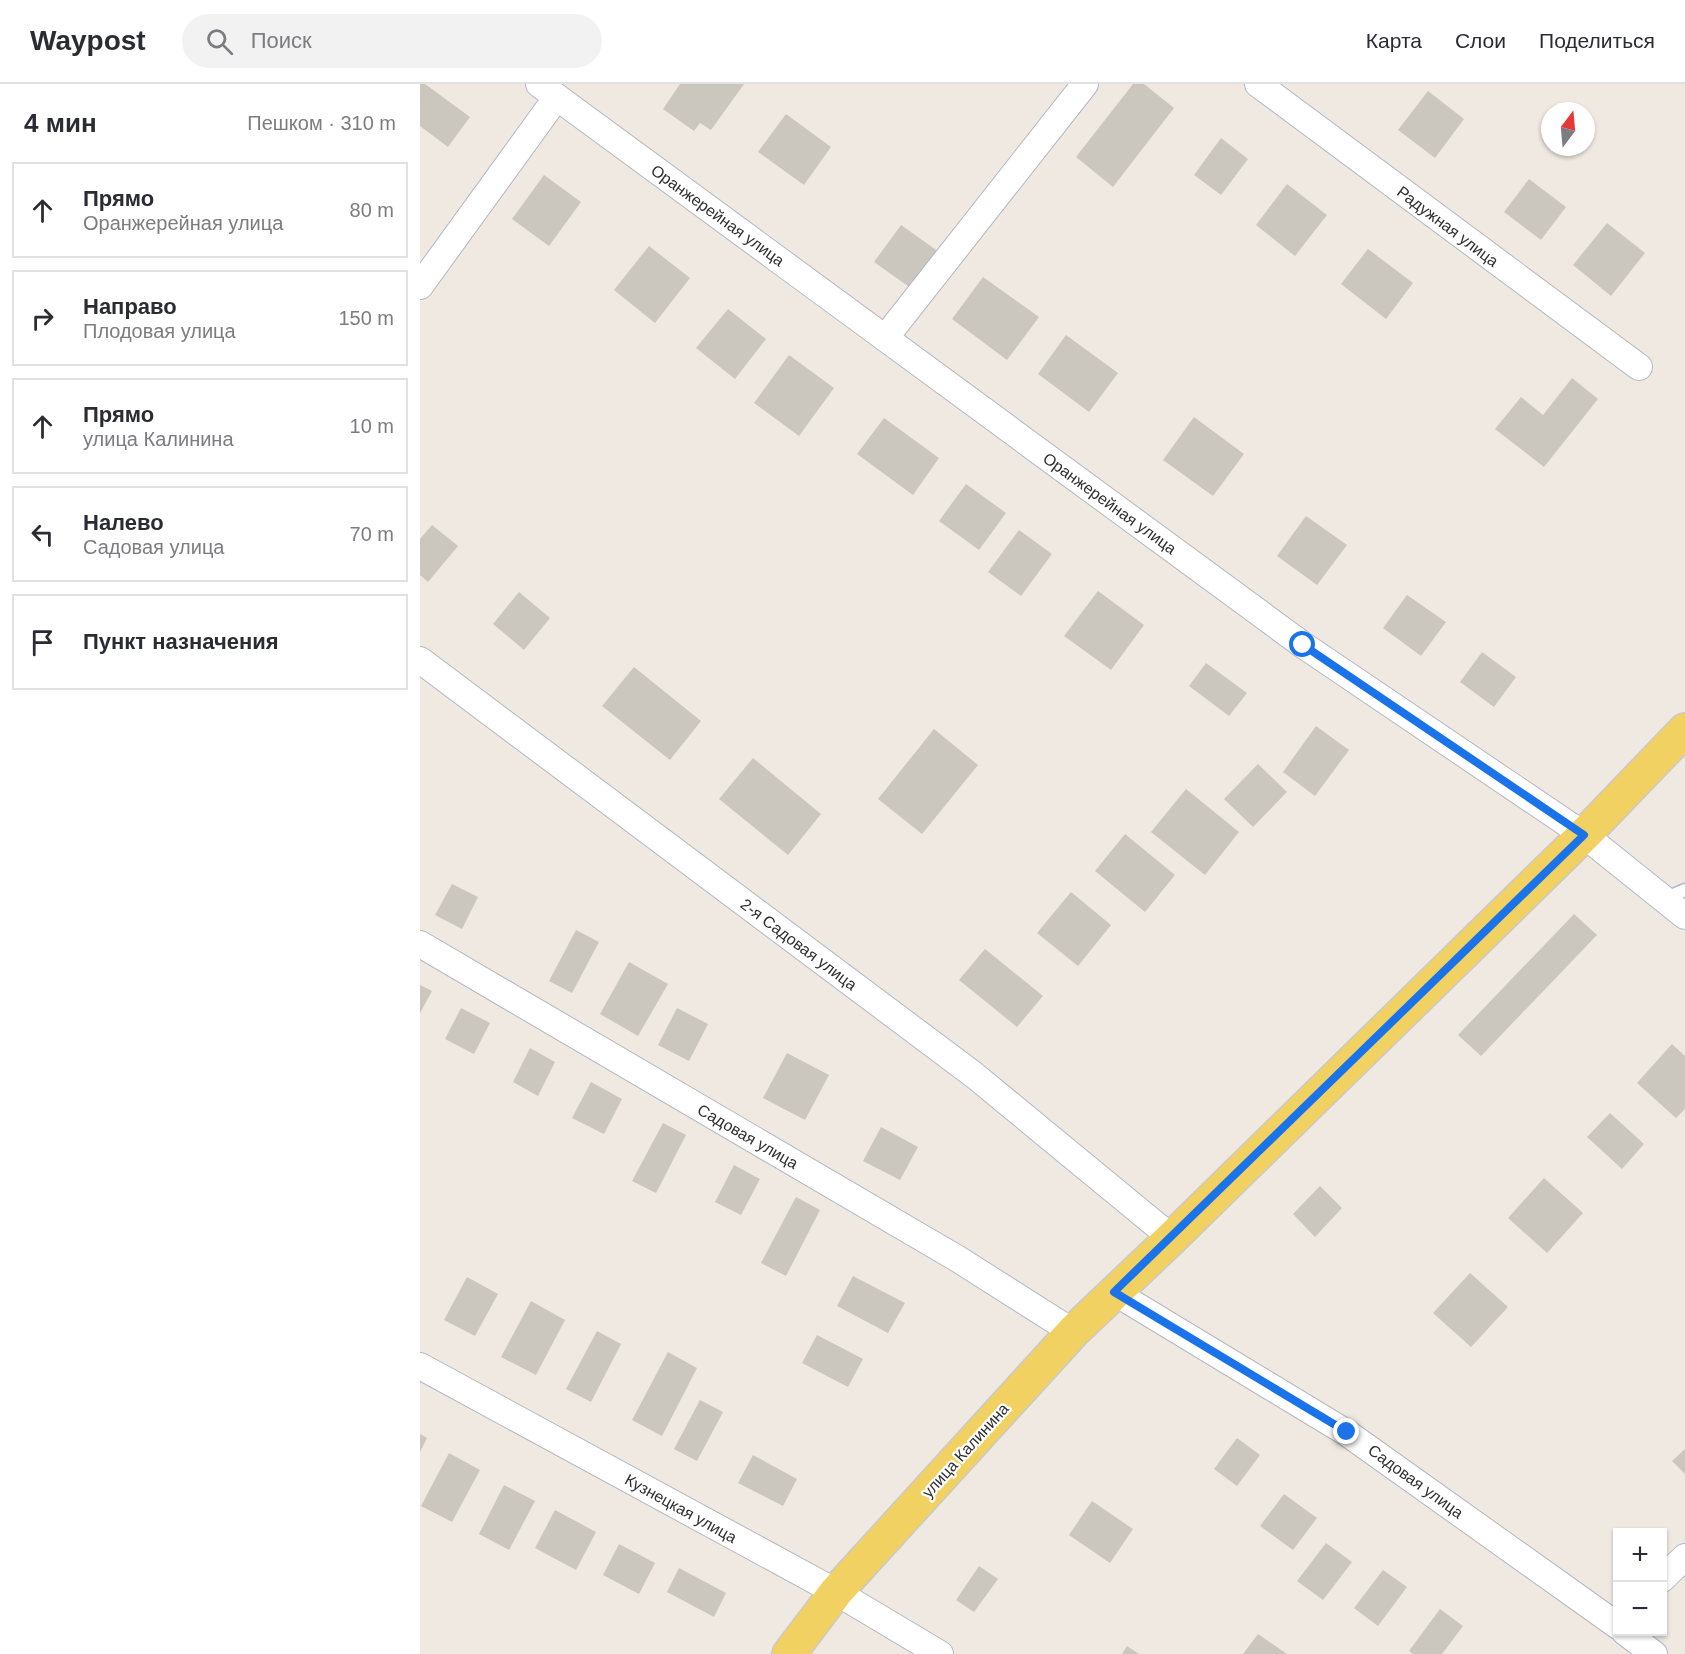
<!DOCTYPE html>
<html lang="ru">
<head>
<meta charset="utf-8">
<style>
	:root { --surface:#fff; --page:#f2f2f3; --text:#2b2b33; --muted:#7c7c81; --line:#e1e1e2 }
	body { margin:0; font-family:Arial,sans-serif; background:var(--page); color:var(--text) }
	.controls { position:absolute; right:18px; bottom:18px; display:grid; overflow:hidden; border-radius:0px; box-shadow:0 2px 4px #0004 }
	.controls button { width:54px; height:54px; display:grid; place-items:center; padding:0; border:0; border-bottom:2px solid var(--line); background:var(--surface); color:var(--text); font:30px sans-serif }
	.compass { position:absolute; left:1121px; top:18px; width:54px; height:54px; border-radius:50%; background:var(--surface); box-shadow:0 2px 4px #0004; rotate:16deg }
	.stop { position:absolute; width:18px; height:18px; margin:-14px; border:4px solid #1a73e8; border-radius:50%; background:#fff }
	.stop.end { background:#1a73e8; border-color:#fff; box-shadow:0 2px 6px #0008 }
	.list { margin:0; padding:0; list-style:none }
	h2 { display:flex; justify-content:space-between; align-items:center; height:78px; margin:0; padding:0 24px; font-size:26px }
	h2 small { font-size:20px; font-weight:400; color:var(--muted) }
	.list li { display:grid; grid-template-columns:39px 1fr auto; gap:18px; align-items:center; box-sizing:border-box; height:96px; margin:0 12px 12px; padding:0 12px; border:2px solid var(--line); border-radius:0px }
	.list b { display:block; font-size:22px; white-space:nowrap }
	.list p { margin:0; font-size:20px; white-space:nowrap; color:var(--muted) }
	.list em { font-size:20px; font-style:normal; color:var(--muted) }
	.icon { flex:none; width:33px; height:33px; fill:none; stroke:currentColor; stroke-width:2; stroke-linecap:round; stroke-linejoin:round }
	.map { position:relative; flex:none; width:1265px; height:1570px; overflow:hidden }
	header { display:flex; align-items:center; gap:36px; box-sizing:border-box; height:84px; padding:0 30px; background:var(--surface); border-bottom:2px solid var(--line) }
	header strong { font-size:28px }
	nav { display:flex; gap:33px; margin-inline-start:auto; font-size:21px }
	.search { width:420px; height:54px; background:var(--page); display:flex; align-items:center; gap:15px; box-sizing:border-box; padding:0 21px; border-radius:33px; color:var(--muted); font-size:22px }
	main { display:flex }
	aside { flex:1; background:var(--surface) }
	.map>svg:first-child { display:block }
	.building { fill:#cbc7bf }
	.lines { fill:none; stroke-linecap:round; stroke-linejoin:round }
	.service-casing { stroke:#b4b7c1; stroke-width:15 }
	.minor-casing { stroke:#b4b7c1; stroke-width:28 }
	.primary-casing { stroke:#c9c9c9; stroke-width:36 }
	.service { stroke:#fff; stroke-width:12 }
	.minor { stroke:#fff; stroke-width:26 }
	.primary { stroke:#f2d163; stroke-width:33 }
	.route { stroke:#1a73e8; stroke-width:8 }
	.labels { text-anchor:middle; stroke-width:4.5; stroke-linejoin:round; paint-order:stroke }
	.street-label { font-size:16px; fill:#2e2e2e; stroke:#fff }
</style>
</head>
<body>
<header>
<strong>Waypost</strong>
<div class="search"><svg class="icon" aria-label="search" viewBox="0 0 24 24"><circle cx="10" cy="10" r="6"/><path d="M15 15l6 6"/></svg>Поиск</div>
<nav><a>Карта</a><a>Слои</a><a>Поделиться</a></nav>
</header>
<main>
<aside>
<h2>4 мин<small>Пешком · 310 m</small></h2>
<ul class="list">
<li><svg class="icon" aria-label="ahead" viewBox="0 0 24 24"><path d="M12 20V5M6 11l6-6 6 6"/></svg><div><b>Прямо</b><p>Оранжерейная улица</p></div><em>80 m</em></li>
<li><svg class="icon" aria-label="right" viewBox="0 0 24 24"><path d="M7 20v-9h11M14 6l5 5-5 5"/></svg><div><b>Направо</b><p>Плодовая улица</p></div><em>150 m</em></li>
<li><svg class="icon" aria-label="ahead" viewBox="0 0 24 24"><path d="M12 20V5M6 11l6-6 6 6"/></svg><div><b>Прямо</b><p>улица Калинина</p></div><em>10 m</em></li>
<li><svg class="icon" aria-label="left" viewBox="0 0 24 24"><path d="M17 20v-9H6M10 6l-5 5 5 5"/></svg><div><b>Налево</b><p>Садовая улица</p></div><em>70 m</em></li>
<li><svg class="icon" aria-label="arrive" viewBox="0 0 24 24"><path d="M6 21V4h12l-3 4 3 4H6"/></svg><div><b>Пункт назначения</b></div></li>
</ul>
</aside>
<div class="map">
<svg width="1265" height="1570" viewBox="0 0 1265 1570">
	<rect width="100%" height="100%" fill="#efe9e1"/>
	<!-- building -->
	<g class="building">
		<polygon points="0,0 5,0 50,33 28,63 0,42"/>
		<polygon points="260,0 324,0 291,46 280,39 274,47 243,25"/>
		<polygon points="713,0 724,0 754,24 693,103 656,73"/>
		<polygon points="1008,7 1044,35 1015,74 978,46"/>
		<polygon points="366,30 411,63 384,101 338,68"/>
		<polygon points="801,54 828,75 801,111 774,91"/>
		<polygon points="124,91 161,118 129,162 92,135"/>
		<polygon points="1109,95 1146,123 1121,156 1084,128"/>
		<polygon points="867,100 907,131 875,172 836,141"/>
		<polygon points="1187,139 1225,169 1191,212 1153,181"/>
		<polygon points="481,141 519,168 492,205 454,178"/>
		<polygon points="229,162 270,194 235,239 194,206"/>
		<polygon points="948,165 993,199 966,235 921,200"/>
		<polygon points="563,193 619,233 587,276 532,235"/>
		<polygon points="308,225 346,255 315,295 276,264"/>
		<polygon points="646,251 698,289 669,328 618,290"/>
		<polygon points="369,271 414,304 379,352 334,319"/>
		<polygon points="1152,294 1178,315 1124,383 1075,345 1101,313 1123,331"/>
		<polygon points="774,333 824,370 793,412 743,376"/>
		<polygon points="464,334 519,374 493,411 437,370"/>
		<polygon points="546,400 586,429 559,466 519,437"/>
		<polygon points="886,432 927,461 897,501 857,472"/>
		<polygon points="12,441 38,462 8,498 0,491 0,455"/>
		<polygon points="599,446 632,470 601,512 568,488"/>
		<polygon points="678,507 724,541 691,586 644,552"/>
		<polygon points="99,508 130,534 104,566 73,540"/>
		<polygon points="987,511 1026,538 1001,572 963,544"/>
		<polygon points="1062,568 1096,593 1074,623 1040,598"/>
		<polygon points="786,579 827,609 809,632 769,602"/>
		<polygon points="214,583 281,637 250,676 182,622"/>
		<polygon points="896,642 929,666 895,712 863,688"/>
		<polygon points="514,645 558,681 502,750 458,715"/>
		<polygon points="333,674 401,730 368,771 299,715"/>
		<polygon points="838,680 867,708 833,743 804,715"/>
		<polygon points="766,705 819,748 785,791 731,748"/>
		<polygon points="705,750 755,791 725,828 675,787"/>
		<polygon points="32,800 58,813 42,845 15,831"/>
		<polygon points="651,808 691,841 658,882 617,849"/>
		<polygon points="1154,830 1177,851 1061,972 1038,951"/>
		<polygon points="156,846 179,858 152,909 129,897"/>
		<polygon points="565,865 623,912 597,943 539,896"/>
		<polygon points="209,878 248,900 218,952 180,930"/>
		<polygon points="0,901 12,907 0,929"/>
		<polygon points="41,924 70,939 54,970 25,955"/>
		<polygon points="257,924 288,940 269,977 238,961"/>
		<polygon points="1252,960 1265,972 1265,1025 1256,1034 1217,999"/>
		<polygon points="110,964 135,978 118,1012 93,998"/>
		<polygon points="367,969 409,991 385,1036 343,1014"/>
		<polygon points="171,998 202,1015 184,1050 152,1034"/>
		<polygon points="1190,1029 1224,1060 1202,1085 1167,1053"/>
		<polygon points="243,1039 266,1051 236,1109 212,1097"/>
		<polygon points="461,1043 498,1063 480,1096 443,1077"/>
		<polygon points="314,1081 340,1095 321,1131 295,1118"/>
		<polygon points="1124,1094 1163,1129 1127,1169 1088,1134"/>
		<polygon points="900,1102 922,1124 895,1153 873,1130"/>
		<polygon points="376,1113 400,1126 366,1192 341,1179"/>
		<polygon points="1050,1189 1088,1223 1051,1263 1013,1229"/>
		<polygon points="433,1192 485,1219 468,1249 417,1222"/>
		<polygon points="47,1193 78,1210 55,1252 24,1236"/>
		<polygon points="111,1217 145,1236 116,1291 81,1273"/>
		<polygon points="177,1247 201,1260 171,1318 146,1305"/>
		<polygon points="397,1251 443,1275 428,1303 382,1279"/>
		<polygon points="248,1268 277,1284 242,1352 212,1336"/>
		<polygon points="280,1316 303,1328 277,1377 254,1365"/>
		<polygon points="0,1350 7,1354 0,1368"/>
		<polygon points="817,1354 840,1371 817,1402 794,1385"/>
		<polygon points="1265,1365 1265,1390 1252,1377"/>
		<polygon points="29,1369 60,1386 32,1438 1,1422"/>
		<polygon points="333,1371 377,1395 363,1422 318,1399"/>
		<polygon points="84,1401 115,1417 89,1466 59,1450"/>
		<polygon points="864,1410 897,1434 873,1466 840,1442"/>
		<polygon points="672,1417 713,1445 690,1479 649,1451"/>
		<polygon points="135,1426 176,1448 156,1486 115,1464"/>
		<polygon points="906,1459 932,1478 903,1516 877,1497"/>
		<polygon points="199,1460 235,1479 219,1510 183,1491"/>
		<polygon points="559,1482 578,1495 554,1528 536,1516"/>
		<polygon points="259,1484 306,1509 294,1533 247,1508"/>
		<polygon points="963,1486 987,1503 958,1542 934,1524"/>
		<polygon points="1020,1525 1043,1542 1022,1570 993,1570 989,1567"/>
		<polygon points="838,1550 867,1570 823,1570"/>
		<polygon points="707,1562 719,1570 702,1570"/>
	</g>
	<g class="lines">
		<!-- service casing -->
		<g class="service-casing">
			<polyline id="service" points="1244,815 1265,806"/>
		</g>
		<!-- minor casing -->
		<g class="minor-casing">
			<g id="minor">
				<polyline points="119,0 883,561 1164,751 1265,832"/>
				<polyline points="838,0 1219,283"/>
				<polyline points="0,202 137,13"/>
				<polyline points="465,254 665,0"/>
				<polyline points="0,576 554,991 752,1154"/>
				<polyline points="0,860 538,1175 653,1248"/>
				<polyline points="694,1208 927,1349 1198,1542"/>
				<polyline points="0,1282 416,1508 520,1570"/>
				<polyline points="1242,1495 1265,1473"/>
				<polyline points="1205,1548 1234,1570"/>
			</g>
		</g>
		<!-- primary casing -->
		<g class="primary-casing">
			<polyline id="primary" points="369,1570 416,1508 653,1248 752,1154 1164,751 1265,646"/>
		</g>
		<!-- service -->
		<use href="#service" class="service"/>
		<!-- minor -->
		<use href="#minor" class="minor"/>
		<!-- primary -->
		<use href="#primary" class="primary"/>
	</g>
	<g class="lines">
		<!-- route -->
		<polyline class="route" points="883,561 1164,751 694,1208 927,1348"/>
	</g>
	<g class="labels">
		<!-- street labels -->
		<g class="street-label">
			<text transform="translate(298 131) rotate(36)" y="6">Оранжерейная улица</text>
			<text transform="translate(1028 142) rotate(37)" y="6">Радужная улица</text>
			<text transform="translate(690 419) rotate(36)" y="6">Оранжерейная улица</text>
			<text transform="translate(379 860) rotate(37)" y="6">2-я Садовая улица</text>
			<text transform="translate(328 1052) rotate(30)" y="6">Садовая улица</text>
			<text transform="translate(545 1366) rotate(-48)" y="6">улица Калинина</text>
			<text transform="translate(996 1397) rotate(36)" y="6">Садовая улица</text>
			<text transform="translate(261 1424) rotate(29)" y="6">Кузнецкая улица</text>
		</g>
	</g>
</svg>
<div class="controls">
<button>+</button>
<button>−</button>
</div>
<svg class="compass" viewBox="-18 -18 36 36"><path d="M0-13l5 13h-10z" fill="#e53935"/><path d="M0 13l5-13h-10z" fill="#7c7c81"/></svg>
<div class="stop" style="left:883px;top:561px"></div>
<div class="stop end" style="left:927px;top:1348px"></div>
</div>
</main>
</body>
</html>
